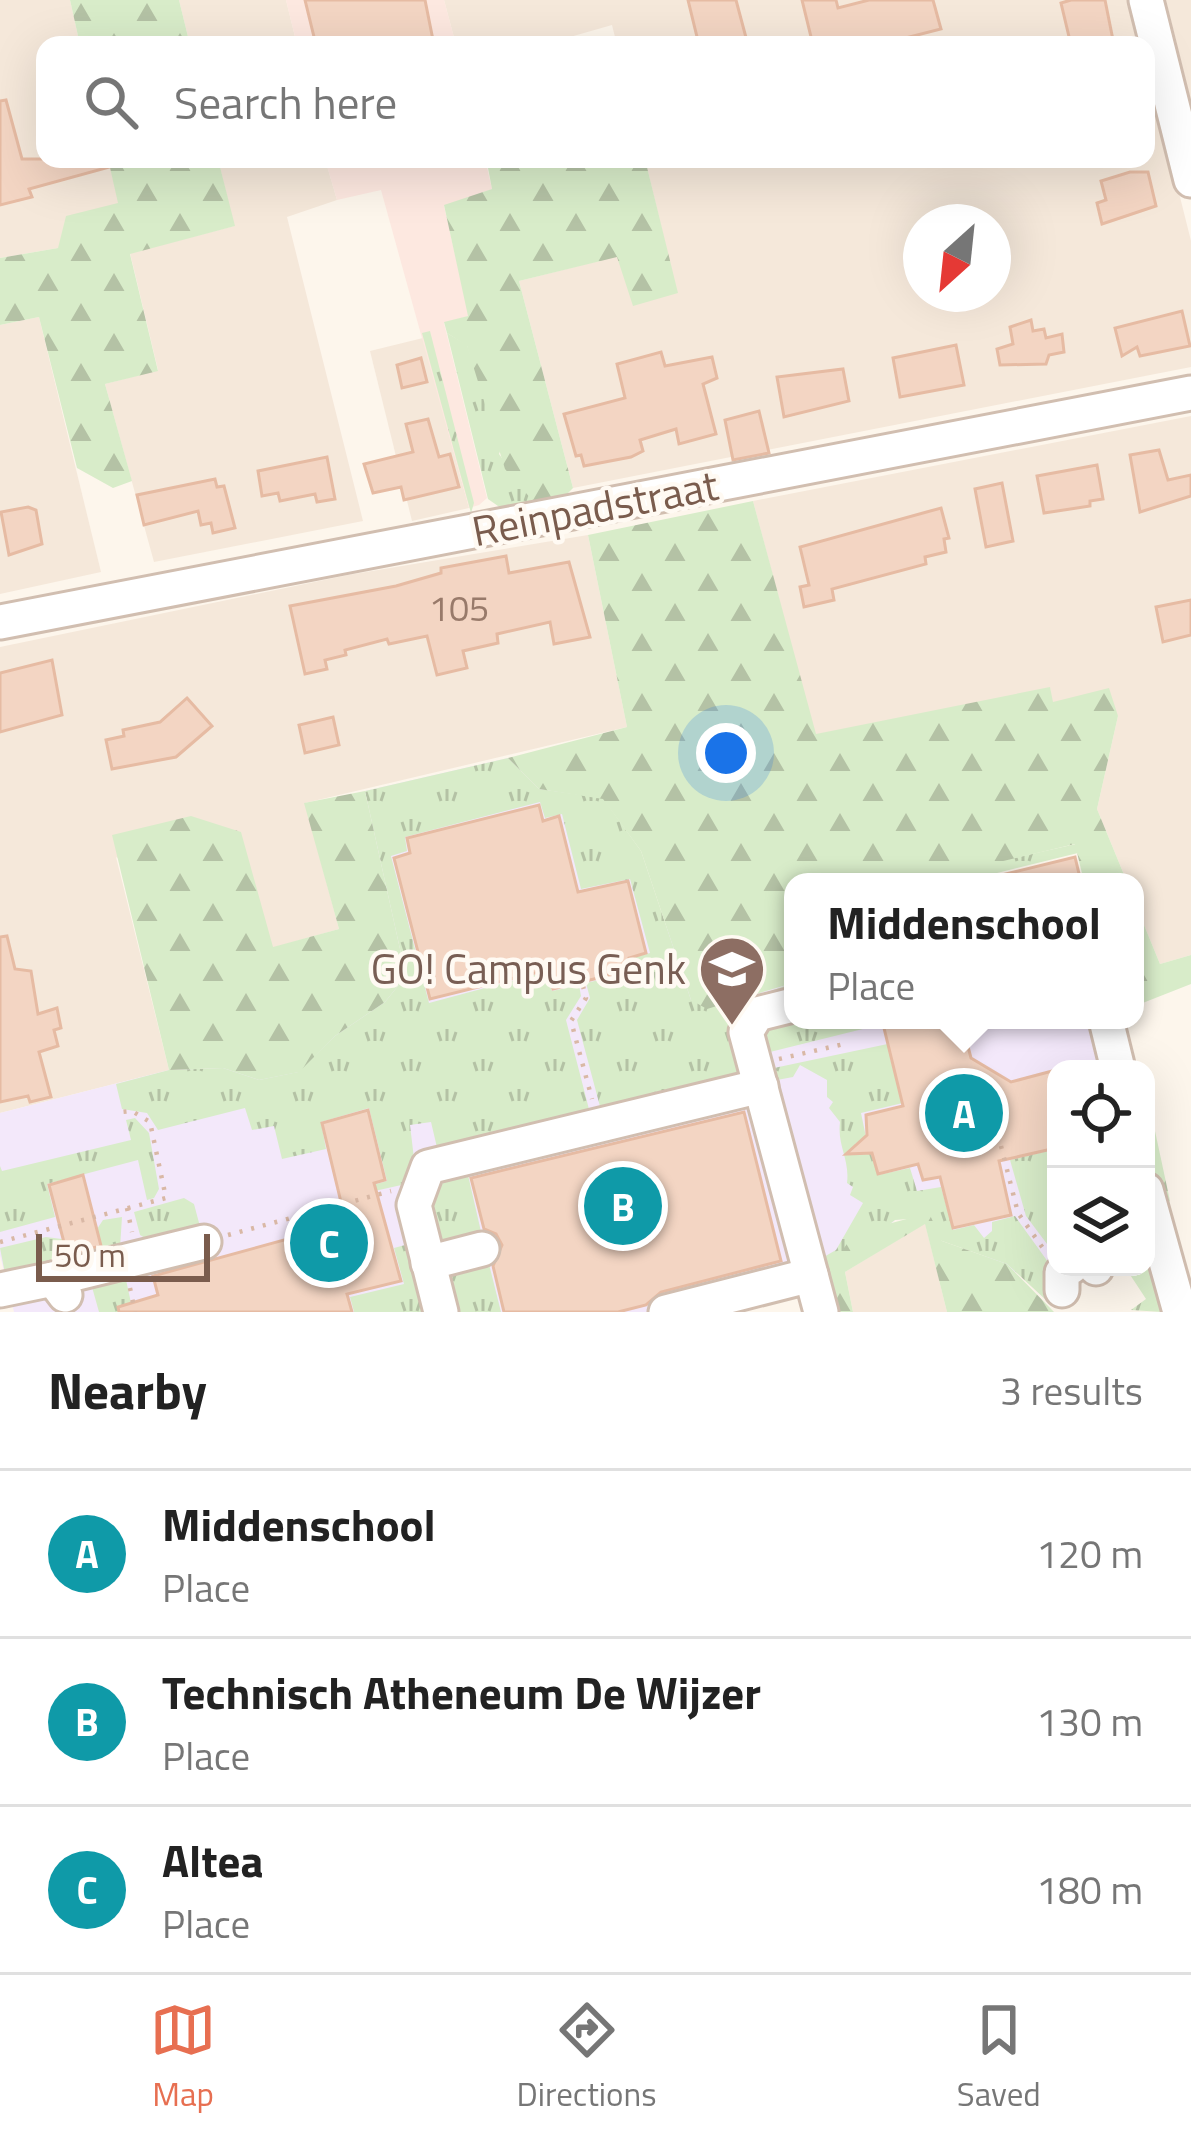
<!DOCTYPE html>
<html lang="en">
<head>
<meta charset="utf-8">
<style>
	:root { --surface:#fff; --page:#f6f6f6; --text:#222; --muted:#767676; --line:#e0e0e0; --accent:#e76f51 }
	body { margin:0; font-family:"Titillium Web",sans-serif; background:var(--page); color:var(--text) }
	.controls { position:absolute; right:36px; bottom:36px; display:grid; overflow:hidden; border-radius:24px; box-shadow:0 12px 48px #0002 }
	.controls button { width:108px; height:108px; display:grid; place-items:center; padding:0; border:0; border-bottom:3px solid var(--line); background:var(--surface); color:var(--text); font:60px sans-serif }
	.compass { position:absolute; left:903px; top:204px; width:108px; height:108px; border-radius:50%; background:var(--surface); box-shadow:0 12px 48px #0002; rotate:207deg }
	.scale { position:absolute; left:36px; bottom:30px; width:174px; box-sizing:border-box; padding-left:12px; border:6px solid #7a5c4d; border-top:0; font-size:33px; line-height:42px; white-space:nowrap; color:#7a5c4d; -webkit-text-stroke:9px #fffaf3; paint-order:stroke }
	.you { position:absolute; left:726px; top:753px; width:42px; height:42px; margin:-30px; border:9px solid #fff; border-radius:50%; background:#1a73e8; box-shadow:0 0 0 18px #1a73e833 }
	.badge { display:grid; place-items:center; width:78px; height:78px; border-radius:50%; background:var(--accent); color:#fff; font-size:39px; font-weight:700 }
	.pin { position:absolute; translate:-50% -50%; border:6px solid #fff; box-shadow:0 3px 12px #0006 }
	.popup { position:absolute; left:784px; top:873px; width:360px; height:156px; box-sizing:border-box; display:grid; place-content:center; border-radius:24px; background:var(--surface); filter:drop-shadow(0 3px 9px #0005); font-size:39px; white-space:nowrap; color:var(--muted) }
	.popup b { font-size:45px; color:var(--text) }
	.popup::after { content:''; position:absolute; left:50%; top:100%; margin-left:-24px; border:24px solid transparent; border-top-color:var(--surface) }
	.list { margin:0; padding:0; list-style:none }
	h2 { display:flex; justify-content:space-between; align-items:center; height:156px; margin:0; padding:0 48px; font-size:51px }
	h2 small { font-size:39px; font-weight:400; color:var(--muted) }
	.list li { display:grid; grid-template-columns:78px 1fr auto; gap:36px; align-items:center; box-sizing:border-box; height:168px; padding:0 48px; border-top:3px solid var(--line) }
	.list b { display:block; font-size:45px; white-space:nowrap }
	.list p { margin:0; font-size:39px; white-space:nowrap; color:var(--muted) }
	.list em { font-size:39px; font-style:normal; color:var(--muted) }
	.icon { flex:none; width:66px; height:66px; fill:none; stroke:currentColor; stroke-width:2; stroke-linecap:round; stroke-linejoin:round }
	.map { position:relative; flex:none; width:1191px; height:1312px; overflow:hidden }
	.search { position:absolute; background:var(--surface); box-shadow:0 12px 48px #0002; left:36px; right:36px; top:36px; height:132px; display:flex; align-items:center; gap:30px; box-sizing:border-box; padding:0 42px; border-radius:24px; color:var(--muted); font-size:45px }
	.sheet { height:660px; background:var(--surface) }
	nav { display:flex; justify-content:space-around; align-items:center; box-sizing:border-box; height:168px; border-top:3px solid var(--line); background:var(--surface); font-size:33px; color:var(--muted) }
	nav a { display:grid; justify-items:center; gap:6px }
	nav .on { color:var(--accent) }
	.map>svg:first-child { display:block }
	.residential { fill:#f5e8da; fill-rule:evenodd }
	.commercial { fill:#fde8e0 }
	.education { fill:#f3e8fa }
	.grass { fill:url(#grass-tufts) }
	.forest { fill:url(#forest-firs) }
	.building { fill:#f3d5c3; stroke:#e6bba3; stroke-width:3 }
	.lines { fill:none; stroke-linecap:round; stroke-linejoin:round }
	.minor-casing { stroke:#d1beb0; stroke-width:39 }
	.path { stroke:#d9b8a5; stroke-width:4.5; stroke-dasharray:3 9; stroke-linecap:butt }
	.minor { stroke:#fff; stroke-width:33 }
	.labels { text-anchor:middle; stroke-width:9; stroke-linejoin:round; paint-order:stroke }
	.number-label { font-size:36px; fill:#987a6a }
	.street-label { font-size:42px; fill:#7a5c4d; stroke:#fffaf3 }
	.education-label { font-size:42px; fill:#785e54; stroke:#fffaf3; text-anchor:end }
</style>
</head>
<body>
<div class="map">
<svg width="1191" height="1312" viewBox="0 0 1191 1312">
	<defs>
		<pattern id="grass-tufts" width="24" height="20" patternUnits="userSpaceOnUse" patternTransform="scale(3)"><rect width="24" height="20" fill="#d8ecc9"/><path d="M3 7l-1-3M5 7V3M7 7l1-3M15 17l-1-3M17 17v-4M19 17l1-3" fill="none" stroke="#b4c2a5"/></pattern>
		<pattern id="forest-firs" width="22" height="20" patternUnits="userSpaceOnUse" patternTransform="scale(3)"><rect width="22" height="20" fill="#d8ecc9"/><path d="M5 1l3.5 6h-7zM16 11l3.5 6h-7z" fill="#b4c2a5"/></pattern>
	</defs>
	<rect width="100%" height="100%" fill="#fdf6ec"/>
	<!-- residential -->
	<g class="residential">
		<polygon points="0,0 70,0 80,45 45,45 45,159 108,159 119,203 58,248 0,258"/>
		<polygon points="179,0 286,0 297,45 190,45"/>
		<polygon points="444,0 1131,0 1142,45 617,45 612,25 542,45 456,45"/>
		<polygon points="1166,0 1191,0 1191,102"/>
		<path d="M1146 61 1191 241V367L573 488 519 281 618 256 677 293 645 159H1146ZM921 222H993V294H921Z"/>
		<polygon points="218,159 325,159 337,200 287,217 363,521 154,562 105,384 158,370 130,253 234,226"/>
		<polygon points="39,317 101,572 0,594 0,325"/>
		<polygon points="423,338 469,508 412,521 370,351"/>
		<polygon points="1191,416 1191,955 1160,964 1135,903 1135,882 1127,882 1097,809 1118,716 1052,703 1050,688 815,735 753,501"/>
		<polygon points="588,535 627,727 305,803 339,929 272,948 116,857 169,1070 0,1113 0,647 348,575"/>
		<polygon points="925,1223 947,1312 853,1312 845,1272"/>
	</g>
	<!-- commercial -->
	<g class="commercial">
		<polygon points="286,0 444,0 456,45 297,45"/>
		<polygon points="325,159 485,159 492,189 444,206 469,316 444,323 487,498 479,505 469,508 381,190 337,200"/>
	</g>
	<!-- education -->
	<polygon class="education" points="508,758 539,789 603,798 706,1008 793,983 793,1020 1116,1020 1127,1069 1056,1069 1056,1267 1046,1300 1021,1275 979,1253 929,1214 895,1220 809,1305 785,1292 710,1312 14,1312 0,1255 0,1113 169,1070 223,1068 406,976 365,791"/>
	<!-- grass -->
	<g class="grass">
		<polygon points="430,331 474,503 471,513 422,333"/>
		<polygon points="447,333 467,345 502,446 499,454 533,501 566,497 508,513 488,499"/>
		<polygon points="508,758 539,789 603,798 641,851 691,1000 734,1004 793,983 793,997 739,1010 741,1074 602,1114 577,1020 590,998 586,983 633,972 632,958 650,953 630,879 581,889 562,814 545,818 540,802 405,837 407,851 391,856 429,1003 545,972 552,991 579,985 581,996 566,1020 591,1117 439,1156 431,1122 410,1125 415,1167 406,1184 370,1192 369,1186 387,1181 369,1108 321,1122 326,1149 282,1159 274,1126 252,1130 245,1108 158,1130 147,1113 122,1109 116,1084 169,1070 223,1068 259,1080 298,1072 335,1036 385,1002 406,976 365,791"/>
		<polygon points="1076,844 1078,853 989,875 990,882 915,880"/>
		<polygon points="793,1020 890,1020 891,1022 770,1052 763,1026"/>
		<path d="M897 1042 900 1055 890 1058 899 1091 929 1086 932 1096 861 1113 866 1137 855 1144 856 1151 871 1154 878 1175 910 1168 917 1191 941 1187 953 1230 974 1225 984 1238 992 1231V1222L1015 1216 1056 1273 1058 1292 1046 1300 1007 1264 942 1241 921 1218 895 1220 825 1275 822 1258 836 1250 863 1203 850 1195 853 1187 847 1183C850 1159 837 1146 840 1122L829 1108 833 1102 827 1097V1080L800 1065 793 1077 777 1080 774 1068Z"/>
		<polygon points="135,1118 149,1133 159,1189 154,1198 147,1200 138,1160 47,1184 55,1217 0,1232 0,1166 2,1171 131,1140 126,1120"/>
		<polygon points="1056,1149 1056,1256 1026,1216 1010,1160"/>
		<polygon points="557,1152 468,1175 482,1236 451,1246 429,1234 429,1180"/>
		<polygon points="184,1198 194,1204 202,1234 155,1244 140,1235 134,1212"/>
		<polygon points="122,1217 120,1248 6,1279 0,1248 46,1237 62,1239 69,1259 102,1250 97,1229 103,1220"/>
		<polygon points="1146,1233 1169,1307 1162,1312 1131,1310 1146,1299 1125,1267 1146,1267"/>
		<polygon points="416,1242 433,1312 354,1312 350,1297 404,1284 394,1248"/>
		<polygon points="488,1260 501,1312 447,1312 441,1287 452,1266"/>
		<polygon points="123,1266 133,1312 99,1312 92,1287 72,1292"/>
	</g>
	<!-- forest -->
	<g class="forest">
		<polygon points="70,0 179,0 190,45 80,45"/>
		<polygon points="108,159 218,159 235,226 130,254 158,371 105,384 132,481 113,488 77,468 39,317 0,325 0,258 58,248 66,216 118,203"/>
		<polygon points="520,159 645,159 678,293 633,306 617,257 519,281 573,488 564,497 533,501 505,469 467,346 447,333 444,322 468,316 444,205 492,189 488,168"/>
		<polygon points="753,501 816,734 1050,687 1053,702 1109,688 1118,716 1097,809 1127,882 1084,882 1075,844 915,882 793,882 793,983 707,1009 691,1000 641,851 603,799 539,789 508,758 627,727 588,535"/>
		<polygon points="365,791 406,976 385,1002 335,1036 299,1072 259,1080 223,1068 169,1070 112,835 191,816 241,832 273,947 339,929 304,803"/>
		<polygon points="1135,903 1160,964 1191,955 1191,984 1135,1006"/>
		<polygon points="1146,1089 1170,1201 1158,1208 1146,1154"/>
		<polygon points="929,1213 942,1241 1007,1264 1054,1312 947,1312 925,1224 845,1272 853,1312 835,1312 825,1275 849,1241 873,1228"/>
	</g>
	<!-- building -->
	<g class="building">
		<polygon points="305,0 425,0 434,45 316,45"/>
		<polygon points="688,0 736,0 748,45 699,45"/>
		<polygon points="802,0 836,0 838,8 869,0 933,0 941,29 878,45 813,45"/>
		<polygon points="1071,0 1105,0 1114,45 1071,45 1061,3"/>
		<polygon points="6,100 22,159 116,159 117,165 29,189 32,197 0,205 0,101"/>
		<polygon points="1130,172 1148,172 1156,206 1102,224 1097,203 1106,200 1101,181"/>
		<polygon points="1182,311 1190,346 1140,356 1137,347 1122,356 1115,328"/>
		<polygon points="1031,320 1033,331 1044,329 1046,338 1062,334 1064,352 1049,355 1046,364 1000,365 997,349 1013,344 1010,327"/>
		<polygon points="956,345 964,385 900,397 893,358"/>
		<polygon points="661,352 665,366 712,357 717,378 703,384 716,434 679,444 676,429 640,440 643,451 631,457 584,466 581,455 576,456 564,414 625,398 617,364"/>
		<polygon points="421,358 427,382 402,388 397,365"/>
		<polygon points="843,369 849,401 784,417 777,377"/>
		<polygon points="759,411 769,453 733,460 725,420"/>
		<polygon points="428,419 439,457 450,454 459,487 404,500 401,487 373,493 364,464 413,452 406,424"/>
		<polygon points="1159,450 1168,480 1191,475 1191,496 1140,512 1130,455"/>
		<polygon points="327,457 335,499 317,502 315,494 280,501 278,493 262,496 258,471"/>
		<polygon points="1097,465 1103,499 1090,501 1090,506 1044,513 1037,476"/>
		<polygon points="215,479 217,487 224,486 235,528 213,533 211,523 201,525 198,511 144,525 137,495"/>
		<polygon points="1002,483 1013,541 986,547 975,489"/>
		<polygon points="28,507 36,510 42,544 9,555 1,512"/>
		<polygon points="941,508 949,538 944,539 946,552 925,557 926,564 832,589 834,600 804,607 800,587 809,585 800,547"/>
		<polygon points="506,556 509,573 569,562 590,637 554,644 550,622 497,634 498,643 463,651 467,668 437,675 427,636 389,644 387,639 345,650 346,655 325,660 327,669 305,674 290,606 396,586 441,573 441,568"/>
		<polygon points="1191,600 1191,635 1163,642 1156,607"/>
		<polygon points="52,660 62,715 0,732 0,673"/>
		<polygon points="187,698 212,726 176,757 112,769 106,740 124,736 123,730 160,722"/>
		<polygon points="333,717 339,745 305,753 299,725"/>
		<polygon points="539,805 543,821 559,816 578,892 628,881 646,953 629,958 631,970 553,989 547,970 430,999 394,858 410,853 407,838"/>
		<polygon points="1075,857 1081,882 1003,882 1002,875"/>
		<polygon points="7,936 15,969 31,971 38,1014 57,1008 61,1028 54,1030 58,1046 39,1052 51,1097 30,1102 28,1096 0,1102 0,937"/>
		<polygon points="892,1020 961,1020 971,1058 1011,1082 1056,1070 1056,1148 999,1161 1011,1215 953,1228 940,1177 923,1180 918,1164 878,1174 872,1153 846,1154 867,1135 866,1115 903,1106 884,1028 894,1025"/>
		<polygon points="368,1110 385,1180 374,1183 401,1281 347,1294 352,1312 119,1312 118,1307 158,1295 153,1276 346,1223 322,1123"/>
		<polygon points="744,1112 781,1261 661,1292 646,1305 618,1312 504,1312 493,1266 502,1245 496,1234 484,1229 471,1178"/>
		<polygon points="83,1175 101,1246 67,1254 49,1185"/>
	</g>
	<g class="lines">
		<!-- minor casing -->
		<g class="minor-casing">
			<g id="minor">
				<polyline points="1146,0 1191,180"/>
				<polyline points="0,622 1191,393"/>
				<polyline points="793,1005 757,1014 746,1032 821,1312"/>
				<polyline points="1106,1020 1118,1069"/>
				<polyline points="1146,1190 1180,1312"/>
				<polyline points="428,1263 482,1249"/>
				<polyline points="1095,1267 1096,1268"/>
				<polyline points="53,1279 204,1242"/>
				<polyline points="0,1290 53,1279 65,1295"/>
				<polyline points="1062,1290 1062,1273 1071,1267"/>
				<polyline points="441,1312 414,1205 428,1167 761,1086"/>
				<polyline points="666,1312 811,1275"/>
			</g>
		</g>
		<!-- path -->
		<g class="path">
			<polyline points="583,986 586,998 571,1021 592,1099"/>
			<polyline points="779,1059 844,1044"/>
			<polyline points="1001,1146 1018,1213 1045,1251"/>
			<polyline points="127,1208 132,1232"/>
			<polyline points="228,1235 391,1191"/>
			<polyline points="0,1242 166,1198 150,1122 132,1111 122,1112"/>
			<polyline points="130,1288 135,1312"/>
		</g>
		<!-- minor -->
		<use href="#minor" class="minor"/>
	</g>
	<!-- icons -->
	<defs>
		<g id="school-pin" transform="scale(3.45)"><path d="M0 17L-7.5 6A9.5 9.5 0 1 1 7.5 6Z" fill="#8d6e63" stroke="#fffaf3"/><path d="M0-5L7-2L0 1L-7-2ZM-4 1L0 2.5L4 1V4Q0 6-4 4Z" fill="#fff"/></g>
	</defs>
	<g fill-rule="evenodd">
		<use href="#school-pin" x="732" y="969"/>
	</g>
	<g class="labels">
		<!-- number labels -->
		<g class="number-label">
			<text x="459" y="621">105</text>
		</g>
		<!-- street labels -->
		<g class="street-label">
			<text transform="translate(595 508) rotate(-11)" y="15">Reinpadstraat</text>
		</g>
		<!-- education labels -->
		<g class="education-label">
			<text x="686" y="984">GO! Campus Genk</text>
		</g>
	</g>
</svg>
<div class="controls">
<button><svg class="icon" aria-label="locate" viewBox="0 0 24 24"><circle cx="12" cy="12" r="6"/><path d="M12 2v4M12 18v4M2 12h4M18 12h4"/></svg></button>
<button><svg class="icon" aria-label="layers" viewBox="0 0 24 24"><path d="M12 4l9 5-9 5-9-5zM3 14l9 5 9-5"/></svg></button>
</div>
<svg class="compass" viewBox="-18 -18 36 36"><path d="M0-13l5 13h-10z" fill="#e53935"/><path d="M0 13l5-13h-10z" fill="#767676"/></svg>
<div class="scale">50 m</div>
<div class="you"></div>
<div class="pin badge" style="left:964px;top:1113px;background:#0f9aa8">A</div>
<div class="popup"><b>Middenschool</b>Place</div>
<div class="pin badge" style="left:623px;top:1206px;background:#0f9aa8">B</div>
<div class="pin badge" style="left:329px;top:1243px;background:#0f9aa8">C</div>
<div class="search"><svg class="icon" aria-label="search" viewBox="0 0 24 24"><circle cx="10" cy="10" r="6"/><path d="M15 15l6 6"/></svg>Search here</div>
</div>
<section class="sheet">
<h2>Nearby<small>3 results</small></h2>
<ul class="list">
<li><span class="badge" style="background:#0f9aa8">A</span><div><b>Middenschool</b><p>Place</p></div><em>120 m</em></li>
<li><span class="badge" style="background:#0f9aa8">B</span><div><b>Technisch Atheneum De Wijzer</b><p>Place</p></div><em>130 m</em></li>
<li><span class="badge" style="background:#0f9aa8">C</span><div><b>Altea</b><p>Place</p></div><em>180 m</em></li>
</ul>
</section>
<nav>
<a class="on"><svg class="icon" aria-label="map" viewBox="0 0 24 24"><path d="M3 6l6-2 6 2 6-2v14l-6 2-6-2-6 2zM9 4v14M15 6v14"/></svg>Map</a>
<a><svg class="icon" aria-label="directions" viewBox="0 0 24 24"><path d="M12 3l9 9-9 9-9-9zM9 14v-3h6M13 9l2 2-2 2"/></svg>Directions</a>
<a><svg class="icon" aria-label="saved" viewBox="0 0 24 24"><path d="M7 4h10v16l-5-4-5 4z"/></svg>Saved</a>
</nav>
</body>
</html>
